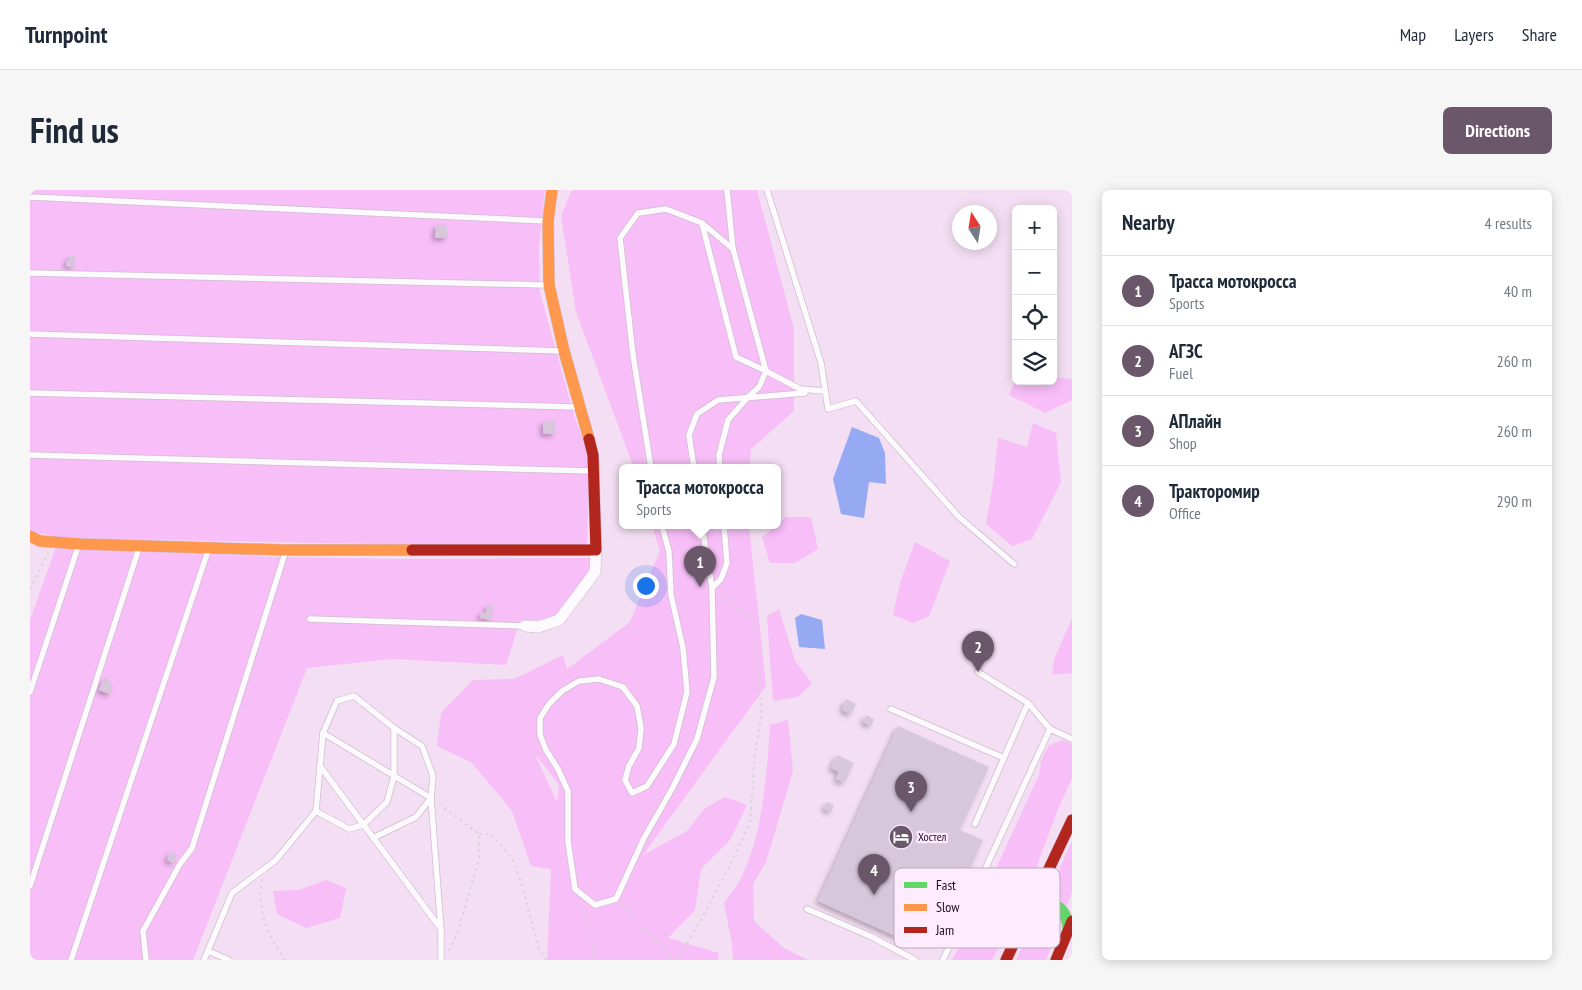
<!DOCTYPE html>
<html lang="en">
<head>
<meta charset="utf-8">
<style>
	:root { --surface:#fff; --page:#f6f6f7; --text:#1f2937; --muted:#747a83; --line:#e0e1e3; --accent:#6a5769 }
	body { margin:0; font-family:"PT Sans Narrow",sans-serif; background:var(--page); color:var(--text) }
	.controls { position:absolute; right:15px; top:15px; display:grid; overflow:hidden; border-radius:8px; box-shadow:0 2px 12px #0003 }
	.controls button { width:45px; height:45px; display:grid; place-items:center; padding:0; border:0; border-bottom:1px solid var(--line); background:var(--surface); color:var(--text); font:25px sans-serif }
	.compass { position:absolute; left:922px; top:15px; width:45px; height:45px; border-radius:50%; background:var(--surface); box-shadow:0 2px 12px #0003; rotate:348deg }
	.you { position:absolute; left:615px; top:395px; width:18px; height:18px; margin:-12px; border:4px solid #fff; border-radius:50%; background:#1a73e8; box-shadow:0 0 0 8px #1a73e833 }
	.badge { display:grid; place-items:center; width:32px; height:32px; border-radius:50%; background:var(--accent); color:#fff; font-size:16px; font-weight:700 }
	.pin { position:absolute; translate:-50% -41px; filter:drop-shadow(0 1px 2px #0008) }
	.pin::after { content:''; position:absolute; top:26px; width:18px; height:15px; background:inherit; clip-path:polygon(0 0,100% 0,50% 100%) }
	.popup { position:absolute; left:589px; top:274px; width:162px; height:65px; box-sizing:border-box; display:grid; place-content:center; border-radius:8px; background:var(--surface); filter:drop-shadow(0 1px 4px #0005); font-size:16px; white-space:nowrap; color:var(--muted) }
	.popup b { font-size:19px; color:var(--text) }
	.popup::after { content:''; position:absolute; left:50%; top:100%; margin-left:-10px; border:10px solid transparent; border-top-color:var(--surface) }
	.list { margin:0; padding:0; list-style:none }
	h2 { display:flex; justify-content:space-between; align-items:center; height:65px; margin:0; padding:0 20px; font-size:21px }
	h2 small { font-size:16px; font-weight:400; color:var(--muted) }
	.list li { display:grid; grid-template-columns:32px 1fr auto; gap:15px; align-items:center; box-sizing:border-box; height:70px; padding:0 20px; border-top:1px solid var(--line) }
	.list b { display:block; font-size:19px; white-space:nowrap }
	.list p { margin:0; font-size:16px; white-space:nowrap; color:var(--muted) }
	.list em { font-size:16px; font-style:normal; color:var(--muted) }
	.icon { flex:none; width:28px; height:28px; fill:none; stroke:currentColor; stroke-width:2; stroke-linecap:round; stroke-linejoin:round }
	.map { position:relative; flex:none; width:1042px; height:770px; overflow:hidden; border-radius:8px }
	header { display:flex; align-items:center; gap:30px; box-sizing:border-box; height:70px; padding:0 25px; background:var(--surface); border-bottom:1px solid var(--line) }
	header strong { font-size:24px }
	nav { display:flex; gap:28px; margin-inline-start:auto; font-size:18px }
	.intro { display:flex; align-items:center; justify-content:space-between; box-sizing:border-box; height:120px; padding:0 30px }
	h1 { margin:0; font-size:35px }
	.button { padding:12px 22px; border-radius:8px; background:var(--accent); color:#fff; font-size:18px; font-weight:700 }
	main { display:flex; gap:30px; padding:0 30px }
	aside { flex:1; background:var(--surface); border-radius:8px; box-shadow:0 2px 12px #0003 }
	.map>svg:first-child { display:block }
	.green { fill:#f7bef7; fill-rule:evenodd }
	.water { fill:#96aaf4 }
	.building { fill:#d6c7da; filter:url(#shadow) }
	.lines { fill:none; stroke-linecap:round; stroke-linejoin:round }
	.lane-casing { stroke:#cfbdcf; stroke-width:7 }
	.street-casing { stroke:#cfbdcf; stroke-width:12 }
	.fast-casing { stroke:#cfbdcf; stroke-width:12 }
	.slow-casing { stroke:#cfbdcf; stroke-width:12 }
	.jam-casing { stroke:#cfbdcf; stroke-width:12 }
	.path { stroke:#d9d3d9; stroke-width:2; stroke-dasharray:2.5 4; stroke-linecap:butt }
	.lane { stroke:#fdfafd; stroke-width:5.5 }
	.street { stroke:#fdfafd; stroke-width:11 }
	.fast { stroke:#63d668; stroke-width:11 }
	.slow { stroke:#ff974d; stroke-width:11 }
	.jam { stroke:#b3261e; stroke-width:11 }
	.labels { text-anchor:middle; stroke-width:4.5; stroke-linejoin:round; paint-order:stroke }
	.poi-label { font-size:12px; fill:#1f0e1f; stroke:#feebfd; text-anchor:start }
	.key { fill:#feebfd; stroke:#bba9ba; stroke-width:1 }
	.key-label { font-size:14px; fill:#1f0e1f }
</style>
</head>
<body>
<header>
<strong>Turnpoint</strong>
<nav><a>Map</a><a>Layers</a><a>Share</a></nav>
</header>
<div class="intro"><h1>Find us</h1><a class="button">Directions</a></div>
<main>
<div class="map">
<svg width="1042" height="770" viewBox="0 0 1042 770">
	<defs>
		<filter id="shadow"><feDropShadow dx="-3" dy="3" stdDeviation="2.5" flood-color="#0004"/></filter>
	</defs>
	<rect width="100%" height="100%" fill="#f4def3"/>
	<!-- green -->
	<g class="green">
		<polygon points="0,0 515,0 509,56 510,103 544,225 559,268 557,358 34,348 0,341"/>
		<polygon points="544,0 727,0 764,139 764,221 721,259 720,278 604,278 546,122 531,26 541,2"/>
		<polygon points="1023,187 1042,189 1042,210 1015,223 979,205 986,188 986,191 1023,191"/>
		<polygon points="1003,233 1026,243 1031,292 1002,349 982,356 956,334 964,287 968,248 997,257"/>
		<polygon points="756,327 781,327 788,359 765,373 740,373 732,347"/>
		<path d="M622 336H719L736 496 613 665 657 641 675 618 695 607 717 615 700 650 671 679 665 720 638 748 689 763 688 770H517L521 679 501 676 482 621 442 573 407 556 411 523 443 490 484 489 533 465 537 479 600 432 630 361ZM507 566 529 595 527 612 506 567Z"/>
		<polygon points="885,352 920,371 899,426 883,433 863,425 870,393"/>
		<polygon points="26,357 248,367 372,369 561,368 557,389 522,429 490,431 476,475 362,469 277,478 163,770 0,770 0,430"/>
		<polygon points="749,419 765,471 782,493 768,507 743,511 737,426"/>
		<polygon points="1042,428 1042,483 1022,485 1024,470"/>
		<path d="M758 530 763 581 736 672 723 694 724 731 754 758 778 770H703L702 754 694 713C700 704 709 694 713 684 733 641 737 583 740 535Z"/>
		<polygon points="1033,550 1042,554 1042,588 1027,622 1006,678 962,770 922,770 934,748 1009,585 1011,570 1019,555"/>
		<polygon points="1042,651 1042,702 1037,715 1017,707"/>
		<polygon points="296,690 316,698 310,728 276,738 247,724 243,701 269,700"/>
		<polygon points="1024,723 1030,735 1016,770 986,770 1008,724"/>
	</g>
	<!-- water -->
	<g class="water">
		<polygon points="822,237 849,248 855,263 856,294 839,292 834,328 811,324 803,289"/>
		<polygon points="771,424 792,430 795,459 769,457 765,428"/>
	</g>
	<!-- building -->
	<g class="building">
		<polygon points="406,35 417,35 417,48 405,48"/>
		<polygon points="40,66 45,66 44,77 36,76 37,70 39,70"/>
		<polygon points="513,231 525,232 525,244 513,244"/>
		<polygon points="457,415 463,416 461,430 450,428 451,422 456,423"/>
		<polygon points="74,488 80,490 79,493 83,495 80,504 69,500"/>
		<polygon points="816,509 826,514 821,524 812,520"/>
		<polygon points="836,525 844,529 841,536 833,532"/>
		<polygon points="868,536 959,577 930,640 953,650 932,697 909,687 879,752 788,711"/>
		<polygon points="807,565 824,573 814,593 806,589 809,582 801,578"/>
		<polygon points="797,612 804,615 801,622 794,619"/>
		<polygon points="140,662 147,665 143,673 137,670"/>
	</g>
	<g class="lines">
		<!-- lane casing -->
		<g class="lane-casing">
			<g id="lane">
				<polyline points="697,0 703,59 736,181 770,199 795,201"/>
				<polyline points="737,0 791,173 798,219 826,211 929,327 984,374"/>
				<polyline points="0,7 518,31"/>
				<polyline points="672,33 703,59"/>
				<polyline points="0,83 517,95"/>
				<polyline points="0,144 532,161"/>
				<polyline points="0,203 548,217"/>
				<polyline points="0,265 561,281"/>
				<polyline points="621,278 603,165 590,48 608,23 636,19 672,33 706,167 736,181 729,197 718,207 698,230 689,265 690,278"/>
				<polyline points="664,278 659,245 667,224 688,210 775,203"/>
				<polyline points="632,336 639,362 641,405 653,458 657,502 644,554 617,596 602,603 595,590 599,576 609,558 611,538 607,516 593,497 569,489 549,491 532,501 519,514 510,528 510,545 516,560 528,579 538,601 538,652 545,699 565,715 586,709 614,648 642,599 667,549 684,487 682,398 672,336"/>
				<polyline points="682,398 691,389 697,373 694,336"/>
				<polyline points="280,429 495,436"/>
				<polyline points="948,482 998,513 1020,539"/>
				<polyline points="0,502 49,354"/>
				<polyline points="861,519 974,568"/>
				<polyline points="290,576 411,739"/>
				<polyline points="286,621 319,639 333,635 357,612 364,586 364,538 324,506 307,511 293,543 401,608 411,740 411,770"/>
				<polyline points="945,634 998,513"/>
				<polyline points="343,648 386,627 401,608 403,586 392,556 364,538"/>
				<polyline points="0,696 109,358"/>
				<polyline points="777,719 842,747 885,770"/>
				<polyline points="178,761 199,770"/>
				<polyline points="41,770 179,358"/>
				<polyline points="116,770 113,741 150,674 162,658 256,360"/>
				<polyline points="174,770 202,703 246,670 286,621 293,543"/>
				<polyline points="913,770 1020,539 1042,549"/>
			</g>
		</g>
		<!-- street casing -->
		<g class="street-casing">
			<polyline id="street" points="495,436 508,437 529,430 565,382 566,360"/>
		</g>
		<!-- fast casing -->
		<g class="fast-casing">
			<path id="fast" d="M997 727C1015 704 1039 713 1038 742"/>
		</g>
		<!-- slow casing -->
		<g class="slow-casing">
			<g id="slow">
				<polyline points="522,0 518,31 519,95 534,161 559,249"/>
				<polyline points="0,346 10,351 49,354 256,360 382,360"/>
			</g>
		</g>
		<!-- jam casing -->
		<g class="jam-casing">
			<g id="jam">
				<polyline points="382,360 566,360 563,265 559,249"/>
				<polyline points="976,770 1042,630"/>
				<polyline points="1026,770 1042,731"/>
			</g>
		</g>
		<!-- path -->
		<g class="path">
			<polyline points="0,399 18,363"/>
			<polyline points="409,614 449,644 449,669 427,744 418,763"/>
			<polyline points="449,644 461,644 482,668 491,692 509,759 516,770"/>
			<path d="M232 689C227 721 237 744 255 770"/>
			<polyline points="549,711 565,757 565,770"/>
			<polyline points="591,714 644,770"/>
			<polyline points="647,770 671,730 698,679 720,633 725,562 732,523 723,430 689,404"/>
		</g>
		<!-- lane -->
		<use href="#lane" class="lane"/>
		<!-- street -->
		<use href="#street" class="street"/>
		<!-- fast -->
		<use href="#fast" class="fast"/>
		<!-- slow -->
		<use href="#slow" class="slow"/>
		<!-- jam -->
		<use href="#jam" class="jam"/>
	</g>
	<!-- icons -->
	<defs>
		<g id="hotel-disc" transform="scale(1.25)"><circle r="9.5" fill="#6a5769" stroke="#feebfd"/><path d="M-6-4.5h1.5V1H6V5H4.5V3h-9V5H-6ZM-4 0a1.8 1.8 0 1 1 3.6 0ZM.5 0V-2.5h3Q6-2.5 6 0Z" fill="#fff"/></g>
	</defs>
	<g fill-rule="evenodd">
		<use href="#hotel-disc" x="871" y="647"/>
	</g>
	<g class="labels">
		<!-- poi labels -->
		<g class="poi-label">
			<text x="888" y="651">Хостел</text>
		</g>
	</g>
	<!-- legend -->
	<rect x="864" y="678" width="166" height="80" rx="8" class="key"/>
	<rect x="874" y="692" width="23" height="6" fill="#63d668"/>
	<rect x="874" y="714" width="23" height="7" fill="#ff974d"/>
	<rect x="874" y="737" width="23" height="6" fill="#b3261e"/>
	<g class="key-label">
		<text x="906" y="700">Fast</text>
		<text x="906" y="722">Slow</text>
		<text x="906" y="745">Jam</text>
	</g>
</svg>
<div class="controls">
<button>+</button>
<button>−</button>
<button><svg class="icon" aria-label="locate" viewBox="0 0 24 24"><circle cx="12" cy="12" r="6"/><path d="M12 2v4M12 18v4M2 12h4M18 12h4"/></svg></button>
<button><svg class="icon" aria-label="layers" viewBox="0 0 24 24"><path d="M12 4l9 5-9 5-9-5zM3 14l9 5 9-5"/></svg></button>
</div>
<svg class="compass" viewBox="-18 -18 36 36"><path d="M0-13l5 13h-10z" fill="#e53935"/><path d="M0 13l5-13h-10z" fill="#747a83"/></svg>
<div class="you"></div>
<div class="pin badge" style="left:670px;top:397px">1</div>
<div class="popup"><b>Трасса мотокросса</b>Sports</div>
<div class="pin badge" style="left:948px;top:482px">2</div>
<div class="pin badge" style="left:881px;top:622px">3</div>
<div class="pin badge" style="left:844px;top:705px">4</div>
</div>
<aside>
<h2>Nearby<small>4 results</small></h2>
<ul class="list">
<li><span class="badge">1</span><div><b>Трасса мотокросса</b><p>Sports</p></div><em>40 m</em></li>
<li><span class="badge">2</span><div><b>АГЗС</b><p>Fuel</p></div><em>260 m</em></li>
<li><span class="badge">3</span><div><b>АПлайн</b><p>Shop</p></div><em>260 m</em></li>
<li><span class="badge">4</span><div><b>Тракторомир</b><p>Office</p></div><em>290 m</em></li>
</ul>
</aside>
</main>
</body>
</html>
